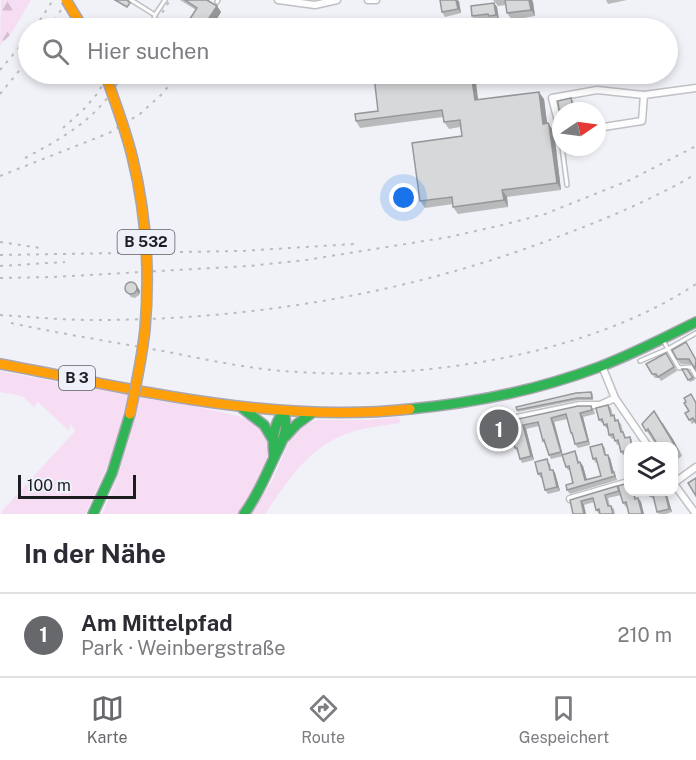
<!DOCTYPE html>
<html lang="de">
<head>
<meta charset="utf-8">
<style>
	:root { --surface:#fff; --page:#f2f2f3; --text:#2b2b33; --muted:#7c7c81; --line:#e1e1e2; --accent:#67686b }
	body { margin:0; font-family:"Public Sans",sans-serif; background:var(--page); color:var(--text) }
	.controls { position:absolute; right:18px; bottom:18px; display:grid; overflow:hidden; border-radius:12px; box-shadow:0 3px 9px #0003 }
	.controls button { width:54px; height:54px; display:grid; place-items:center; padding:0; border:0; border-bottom:2px solid var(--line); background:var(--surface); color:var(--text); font:30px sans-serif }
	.compass { position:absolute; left:552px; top:102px; width:54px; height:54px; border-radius:50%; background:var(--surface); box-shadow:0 3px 9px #0003; rotate:77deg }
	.scale { position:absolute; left:18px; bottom:15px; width:118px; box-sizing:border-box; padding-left:6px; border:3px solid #1c1d20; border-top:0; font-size:16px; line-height:21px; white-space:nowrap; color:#1c1d20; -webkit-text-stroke:4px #eef1fa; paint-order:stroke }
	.you { position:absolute; left:404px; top:198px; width:21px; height:21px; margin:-15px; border:4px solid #fff; border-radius:50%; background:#1a73e8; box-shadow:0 0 0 9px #1a73e833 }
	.badge { display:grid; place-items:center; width:39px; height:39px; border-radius:50%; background:var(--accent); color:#fff; font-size:20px; font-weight:700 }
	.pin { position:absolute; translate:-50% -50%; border:3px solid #fff; box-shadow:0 2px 6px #0006 }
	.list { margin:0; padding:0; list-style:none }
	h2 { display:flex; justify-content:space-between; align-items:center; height:78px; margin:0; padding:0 24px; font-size:26px }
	h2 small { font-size:20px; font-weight:400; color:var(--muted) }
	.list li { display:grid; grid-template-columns:39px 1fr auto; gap:18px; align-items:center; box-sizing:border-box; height:84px; padding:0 24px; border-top:2px solid var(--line) }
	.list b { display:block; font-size:22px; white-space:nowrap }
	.list p { margin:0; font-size:20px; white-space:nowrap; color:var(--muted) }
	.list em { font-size:20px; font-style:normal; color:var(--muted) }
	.icon { flex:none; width:33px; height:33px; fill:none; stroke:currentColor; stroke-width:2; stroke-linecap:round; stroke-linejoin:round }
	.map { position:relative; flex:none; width:696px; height:514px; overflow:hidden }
	.search { position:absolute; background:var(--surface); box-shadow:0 3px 9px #0003; left:18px; right:18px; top:18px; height:66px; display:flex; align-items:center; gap:15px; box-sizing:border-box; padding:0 21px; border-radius:33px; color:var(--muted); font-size:22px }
	.sheet { height:162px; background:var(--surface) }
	nav { display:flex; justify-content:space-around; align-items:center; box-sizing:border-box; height:84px; border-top:2px solid var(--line); background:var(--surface); font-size:16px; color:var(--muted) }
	nav a { display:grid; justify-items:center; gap:3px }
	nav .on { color:var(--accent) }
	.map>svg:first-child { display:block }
	.grass { fill:#f7ddf4 }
	.forest { fill:url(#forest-firs) }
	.park { fill:url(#park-dots) }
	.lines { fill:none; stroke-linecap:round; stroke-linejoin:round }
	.lane-casing { stroke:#bfc0c3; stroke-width:6 }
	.street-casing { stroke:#bfc0c3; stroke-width:9 }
	.fast-casing { stroke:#a8a6b0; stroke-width:12 }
	.slow-casing { stroke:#a8a6b0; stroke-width:12 }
	.lane { stroke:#fdfdfe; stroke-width:3 }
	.street { stroke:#fdfdfe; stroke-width:6 }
	.fast { stroke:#30b455; stroke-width:9 }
	.slow { stroke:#ff9f0a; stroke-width:9 }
	.rail { stroke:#bbbbbc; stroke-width:2; stroke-dasharray:3 6; stroke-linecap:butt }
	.slow-bridge-casing { stroke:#a8a6b0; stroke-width:12; stroke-linecap:butt }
	.slow-bridge { stroke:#ff9f0a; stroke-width:9 }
	.wall { fill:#b8babb }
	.shaded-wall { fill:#969799 }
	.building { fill:#d6d8da; stroke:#969799; stroke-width:1.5 }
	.labels { text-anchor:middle; stroke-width:4.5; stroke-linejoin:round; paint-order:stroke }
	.shield { fill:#eef1fa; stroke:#5b5d61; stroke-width:1.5 }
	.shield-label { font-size:15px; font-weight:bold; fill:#1c1d20 }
</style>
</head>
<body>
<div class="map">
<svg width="696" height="514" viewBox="0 0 696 514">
	<defs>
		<pattern id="forest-firs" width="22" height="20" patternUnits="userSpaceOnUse" patternTransform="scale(1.5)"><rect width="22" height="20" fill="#f7ddf4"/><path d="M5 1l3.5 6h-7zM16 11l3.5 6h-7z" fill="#d3bdd1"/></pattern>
		<pattern id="park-dots" width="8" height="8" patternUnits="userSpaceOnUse" patternTransform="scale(1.5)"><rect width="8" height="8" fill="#f7ddf4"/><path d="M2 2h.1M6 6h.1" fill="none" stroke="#d3bdd1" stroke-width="1.8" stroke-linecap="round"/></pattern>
	</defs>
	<rect width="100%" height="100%" fill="#f1f2f7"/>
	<!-- grass -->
	<g class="grass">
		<path d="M0 371 129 395C121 436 104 477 85 514H1L2 511 75 431 69 422 70 426 69 431 38 402 34 407 22 396 0 392Z"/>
		<path d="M139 397C171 403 203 407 234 415 241 417 250 419 256 424 284 446 254 494 238 514H102C120 477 130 438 139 397Z"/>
		<path d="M399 417 401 423C386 425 370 427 355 431 310 444 290 478 265 514H251L272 481 292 435 302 424 318 420H367Z"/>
	</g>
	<!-- forest -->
	<polygon class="forest" points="1,0 31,0 11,34 0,45"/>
	<!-- park -->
	<polygon class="park" points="504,410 507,418 517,416 518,420 497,439 480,416"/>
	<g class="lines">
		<!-- lane casing -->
		<g class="lane-casing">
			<g id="lane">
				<polyline points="131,0 155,15"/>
				<polyline points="217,2 218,0"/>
				<polyline points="152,28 155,15 165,0"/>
				<polyline points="560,133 561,140"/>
				<polyline points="562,147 567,185"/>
				<polyline points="664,342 679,368 691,367 696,376"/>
				<polyline points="640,361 668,349 696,333"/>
			</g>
		</g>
		<!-- street casing -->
		<g class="street-casing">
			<g id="street">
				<polyline points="278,0 315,5 337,0"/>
				<polyline points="368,0 376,0"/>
				<polyline points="597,128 642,121 644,95"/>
				<polyline points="561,133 552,98 597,90 644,95 696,88"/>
				<polyline points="602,366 615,398 648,446"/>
				<polyline points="517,418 580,405 600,405 615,398"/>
				<polyline points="674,483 696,467"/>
				<polyline points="674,484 696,514"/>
				<polyline points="570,499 628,482"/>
			</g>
		</g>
		<!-- fast casing -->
		<g class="fast-casing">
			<g id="fast">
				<polyline points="242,408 264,425 273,440"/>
				<path d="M410 409C475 403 538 390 599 367 633 354 664 338 696 322"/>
				<polyline points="285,437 297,424 312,413"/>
				<path d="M274 457C272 440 273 425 284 411"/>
				<polyline points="93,514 112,473 130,414"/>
				<path d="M244 514C257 497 264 479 273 460 282 440 289 434 284 411"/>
			</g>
		</g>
		<!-- slow casing -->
		<g class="slow-casing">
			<path id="slow" d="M0 364C135 389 272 424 410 409"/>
		</g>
		<!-- lane -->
		<use href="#lane" class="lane"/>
		<!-- street -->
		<use href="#street" class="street"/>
		<!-- fast -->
		<use href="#fast" class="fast"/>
		<!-- slow -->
		<use href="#slow" class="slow"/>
		<!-- rail -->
		<g class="rail">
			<polyline points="35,28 53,0"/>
			<polyline points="50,28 67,0"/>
			<polyline points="153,28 170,0"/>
			<polyline points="0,70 28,37"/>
			<polyline points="0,94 28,60"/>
			<polyline points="63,128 85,108 97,94 109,74"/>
			<path d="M25 158C55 142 83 127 105 101 112 92 118 82 124 74"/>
			<polyline points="0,176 109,133 140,114 161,95 179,74"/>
			<polyline points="0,242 41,248"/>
			<polyline points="0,255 241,251 354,244"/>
			<polyline points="0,266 65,262"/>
			<polyline points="0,278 52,277 249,266 306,260 449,237 498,226 545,214 630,180 696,146"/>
			<path d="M0 315C32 317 63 320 95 320 254 320 412 293 560 236 606 219 653 199 696 174"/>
			<path d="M11 323C62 334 113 342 163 351 203 359 244 368 284 371 415 382 586 357 696 284"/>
		</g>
		<!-- slow-bridge casing -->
		<g class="slow-bridge-casing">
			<g id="slow-bridge">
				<polyline points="66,0 83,28"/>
				<path d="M105 74C115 101 125 128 132 156 146 212 150 271 145 329 142 358 136 386 130 414"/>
			</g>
		</g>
		<!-- slow-bridge -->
		<use href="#slow-bridge" class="slow-bridge"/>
	</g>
	<!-- wall -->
	<g class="wall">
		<polygon points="180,0 207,0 217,6 221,12 212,27 214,28 184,28 196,10"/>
		<polygon points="440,0 458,0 461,13 445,17 442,12"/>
		<polygon points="493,0 532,0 533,2 535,16 512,20 507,13 506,5 498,6"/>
		<polygon points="606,0 627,0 608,4"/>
		<polygon points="494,3 497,7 499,20 491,21 490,18 475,20 472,16"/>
		<polygon points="544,99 547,123 548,123 554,132 561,190 507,197 508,207 458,214 453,207 453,204 425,208 420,201 462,136 460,127 449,129 444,122 443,117 360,128 356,121 478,100"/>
		<polygon points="573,100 574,110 561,112 559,110"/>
		<polygon points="135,283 140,291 139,295 135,298 131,297 125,289"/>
		<polygon points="686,342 696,359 696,369 693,364 681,364 677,359"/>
		<polygon points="666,353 677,371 661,381 659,378 655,378 652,374"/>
		<polygon points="682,369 687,369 695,380 690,382"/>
		<polygon points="591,392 593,394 593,400 579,400 518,412 517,410"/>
		<polygon points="691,394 696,402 696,423 695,422 692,424 685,413 689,411 686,402"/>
		<polygon points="608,405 611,408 613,416 621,424 623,432 626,438 630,437 632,440 625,455 623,455 621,452 619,444 617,445 614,438 612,439 609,435 608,428 606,428 603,423 602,423 599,420"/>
		<polygon points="591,406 594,410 595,414 583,417 590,445 578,448 575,444 574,437 571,433 567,419 554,422 563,455 577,455 579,463 580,462 583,466 587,480 601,476 597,462 596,463 593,459 602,444 605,448 606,455 608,455 610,458 614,473 617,480 570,494 567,490 573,483 570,470 568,470 566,467 563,456 551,459 549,455 546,445 543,441 539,426 526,429 534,460 522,463 520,459 518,452 515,448 513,436 510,424"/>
		<polygon points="663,423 682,456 674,462 674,447 659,447 656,442 654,442 642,424"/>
		<polygon points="550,463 551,470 553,470 555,473 560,491 548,494 545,490 542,477 541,478 538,474"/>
		<polygon points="619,489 628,492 635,492 636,499 638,498 641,502 644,514 629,514 627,506 626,507 623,503 621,495 608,498 610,506 611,506 614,509 615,514 599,514 596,510 594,502 584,505 570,500"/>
		<polygon points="649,492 667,495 672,512 666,514 659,514 657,512 654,499 653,499 650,496"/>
	</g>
	<!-- shaded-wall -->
	<g class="shaded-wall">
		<polygon points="456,0 459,1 461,13 458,9"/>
		<polygon points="529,0 532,0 533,2 535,16 531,10"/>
		<polygon points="494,3 497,7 499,20 496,15"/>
		<polygon points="217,6 221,12 212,27 214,28 206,28 207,21"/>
		<polygon points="471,74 475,74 479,107 475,100"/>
		<polygon points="539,92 544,99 548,131 543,124"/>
		<polygon points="548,123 554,132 561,190 557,183"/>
		<polygon points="502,190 507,197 508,207 504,200"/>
		<polygon points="137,286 140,291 139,295 137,291"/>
		<polygon points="654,411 673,439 682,456 674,444"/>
		<polygon points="580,413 583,417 590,445 588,441"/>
		<polygon points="551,418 554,422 563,456 561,452"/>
		<polygon points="523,425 526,429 534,460 531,456"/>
		<polygon points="608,455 610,458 614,473 617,480 612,473"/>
		<polygon points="580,462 583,466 588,484 585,480"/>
		<polygon points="553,470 555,473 560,491 557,487"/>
		<polygon points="665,492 667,495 672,512 669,509"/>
		<polygon points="638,498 641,502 644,514 642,514"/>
		<polygon points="581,501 584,505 586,514 584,514"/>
	</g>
	<!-- building -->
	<g class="building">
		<polygon points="115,0 127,0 130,3 127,7"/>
		<polygon points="185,0 207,0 217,6 207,21 210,23 206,28 184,28 197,8"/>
		<polygon points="440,0 456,0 458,9 442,12"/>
		<polygon points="505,0 529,0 531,10 507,13"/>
		<polygon points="494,3 496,15 489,16 488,14 472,16 471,6"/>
		<polygon points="394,20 395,28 370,28 369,24"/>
		<polygon points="394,74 471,74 475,100 539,92 543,124 548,123 549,125 557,183 502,190 504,200 453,207 452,197 420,201 412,143 462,136 460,120 444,122 442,110 356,121 355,114 378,111 374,76"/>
		<polygon points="571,98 573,108 559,110 558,101"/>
		<circle cx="131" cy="288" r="6"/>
		<polygon points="686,342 696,360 695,369 689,359 677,359 672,350"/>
		<polygon points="666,353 674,367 658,377 656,374 652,374 646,364"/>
		<polygon points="682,369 687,369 693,378 688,380"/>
		<polygon points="591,392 592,398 577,398 517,410 516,407 576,393"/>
		<polygon points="691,394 696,403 696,423 693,418 689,420 685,413 689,411 684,403 686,402 684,398"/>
		<polygon points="608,405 611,416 614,415 615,421 618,420 621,432 623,432 625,438 630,437 632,447 628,447 628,471 624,451 621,452 618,440 615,441 613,434 609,435 607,424 604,425 602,419 599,420 596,408"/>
		<polygon points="578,406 591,406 592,410 580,413 588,441 575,444 572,433 571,433 566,414 551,418 561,452 549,455 544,440 543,441 538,422 523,425 531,456 520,459 517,448 515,448 512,436 513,436 510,424 518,422 518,419"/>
		<polygon points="654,411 674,444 671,447 659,447 648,429 646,431 642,424"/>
		<polygon points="602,444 605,455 608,455 612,473 614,472 615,476 567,490 566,485 573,483 569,466 566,467 562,455 575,451 578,463 580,462 585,480 601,476 596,458 593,459 590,447"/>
		<polygon points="547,459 550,470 553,470 557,487 545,490 541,473 538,474 535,462"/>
		<polygon points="696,478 696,496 688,483"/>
		<polygon points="628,483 628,492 633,492 635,499 638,498 642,514 629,514 626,502 623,503 618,486"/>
		<polygon points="617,486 619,491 605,495 608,506 611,506 613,514 600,514 599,509 596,510 593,498 581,501 584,514 573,514 570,500"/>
		<polygon points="649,492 665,492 669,509 657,512 653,495 650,496"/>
	</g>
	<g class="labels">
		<!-- shield labels -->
		<g class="shield">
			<rect x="117.5" y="230" width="57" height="24" rx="4.5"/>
			<rect x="59" y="366" width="36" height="24" rx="4.5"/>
		</g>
		<g class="shield-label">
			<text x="146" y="247">B 532</text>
			<text x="77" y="383">B 3</text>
		</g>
	</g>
</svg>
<div class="controls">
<button><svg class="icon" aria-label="layers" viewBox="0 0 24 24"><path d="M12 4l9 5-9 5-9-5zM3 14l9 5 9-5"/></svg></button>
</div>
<svg class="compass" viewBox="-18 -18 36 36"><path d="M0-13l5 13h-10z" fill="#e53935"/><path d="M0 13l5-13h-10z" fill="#7c7c81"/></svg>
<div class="scale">100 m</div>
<div class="you"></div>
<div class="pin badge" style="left:499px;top:429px">1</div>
<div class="search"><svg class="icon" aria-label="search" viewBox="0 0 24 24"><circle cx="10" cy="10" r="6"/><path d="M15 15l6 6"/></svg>Hier suchen</div>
</div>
<section class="sheet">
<h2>In der Nähe<small></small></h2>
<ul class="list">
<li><span class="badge">1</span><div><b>Am Mittelpfad</b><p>Park · Weinbergstraße</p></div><em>210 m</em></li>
</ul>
</section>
<nav>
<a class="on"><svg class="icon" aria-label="map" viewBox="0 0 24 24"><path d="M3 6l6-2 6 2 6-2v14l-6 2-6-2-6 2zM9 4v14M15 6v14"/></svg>Karte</a>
<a><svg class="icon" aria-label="directions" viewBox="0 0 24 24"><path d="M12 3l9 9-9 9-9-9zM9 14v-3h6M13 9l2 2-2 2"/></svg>Route</a>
<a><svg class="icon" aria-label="saved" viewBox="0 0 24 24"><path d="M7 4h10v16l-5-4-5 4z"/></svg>Gespeichert</a>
</nav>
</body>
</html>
